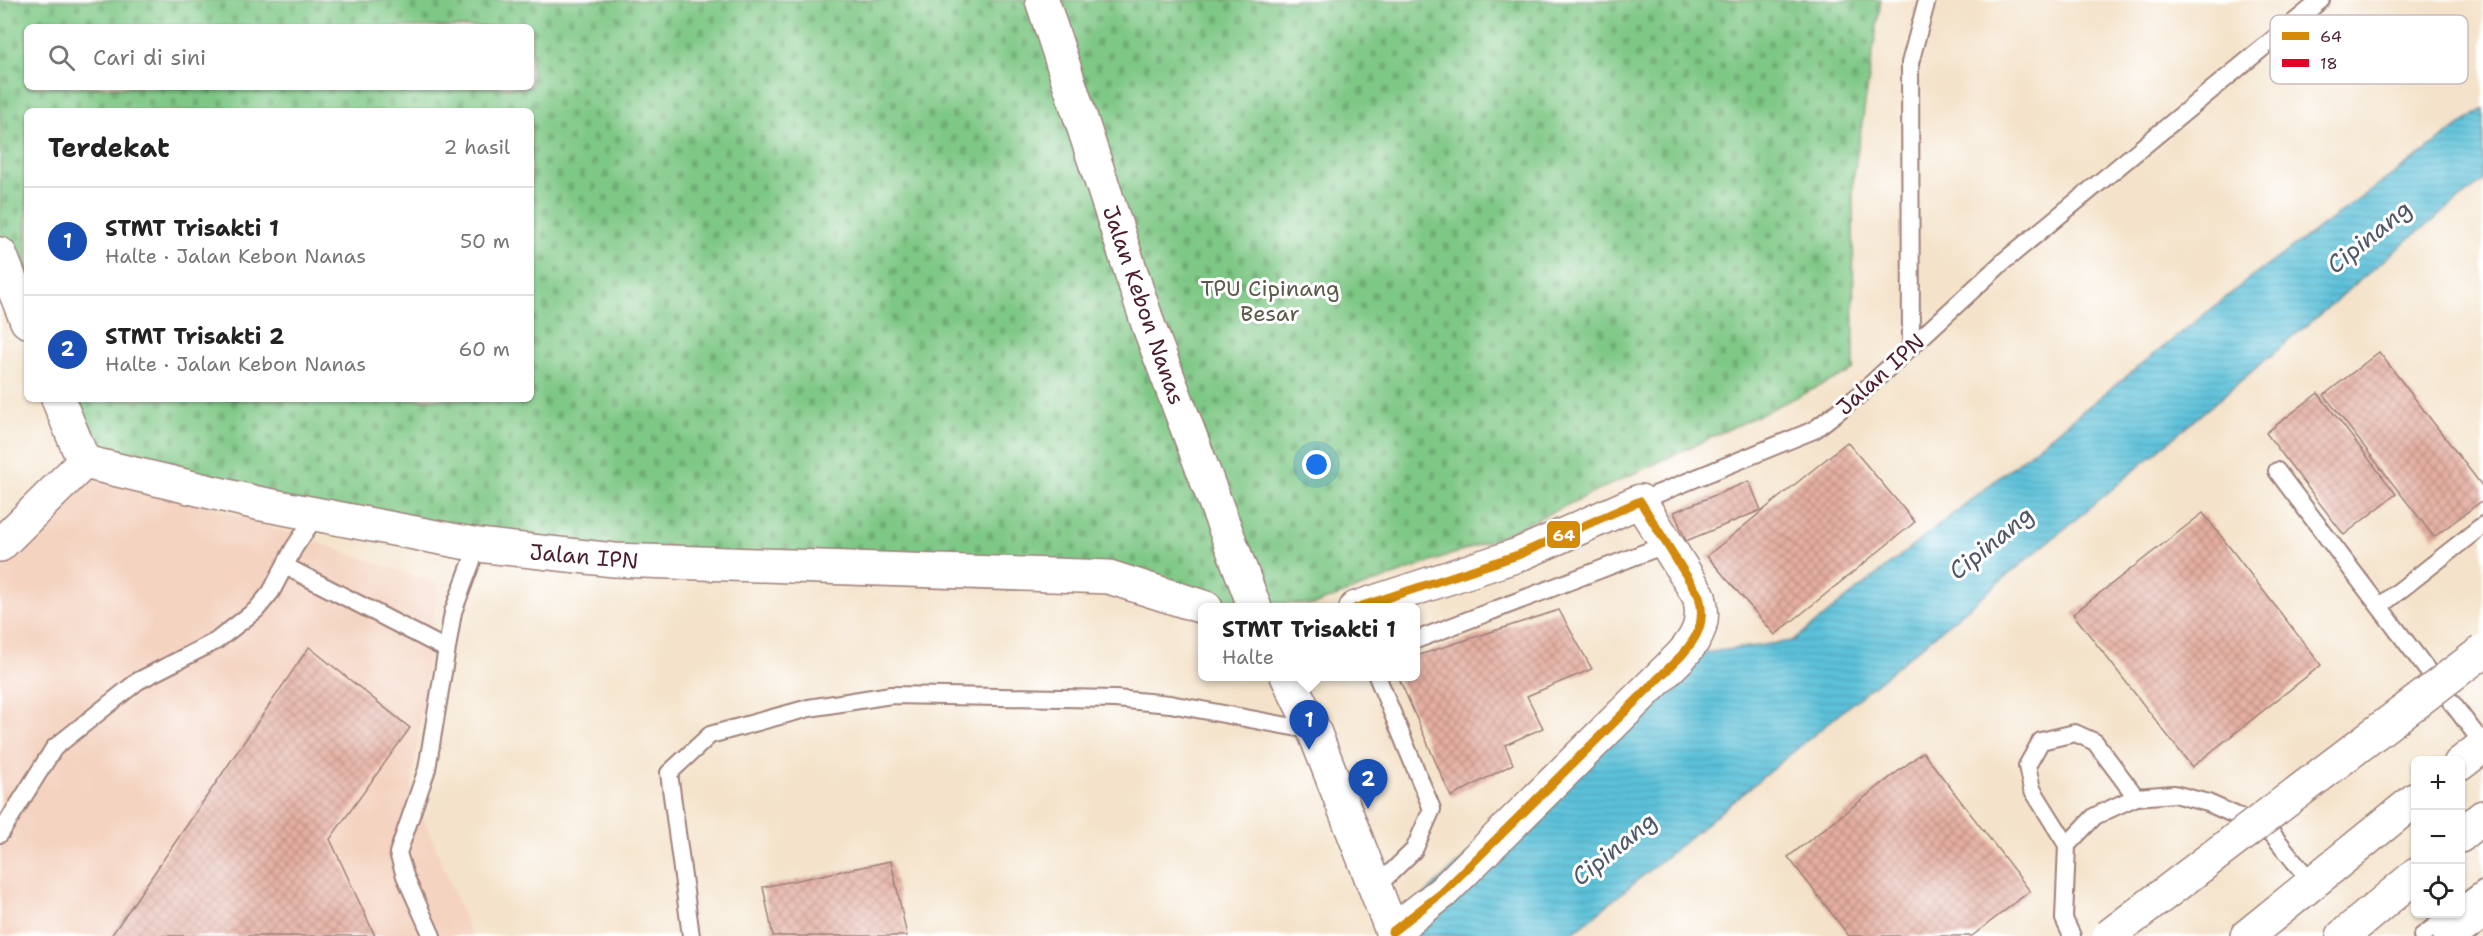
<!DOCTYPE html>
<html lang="id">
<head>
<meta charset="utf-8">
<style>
	:root { --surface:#fff; --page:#f2f2f2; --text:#222; --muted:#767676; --line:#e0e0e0; --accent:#d1495b }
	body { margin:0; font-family:"Shantell Sans",sans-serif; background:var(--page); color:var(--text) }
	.controls { position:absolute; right:18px; bottom:18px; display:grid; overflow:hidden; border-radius:9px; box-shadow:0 2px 4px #0004 }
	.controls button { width:54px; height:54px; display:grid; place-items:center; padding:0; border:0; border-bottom:2px solid var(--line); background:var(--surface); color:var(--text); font:30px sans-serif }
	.you { position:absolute; left:1317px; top:465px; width:21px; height:21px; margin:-15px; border:4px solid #fff; border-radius:50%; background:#1a73e8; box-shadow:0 0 0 9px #1a73e833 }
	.badge { display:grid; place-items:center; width:39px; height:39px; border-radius:50%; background:var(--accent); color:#fff; font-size:20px; font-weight:700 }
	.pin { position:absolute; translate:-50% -50px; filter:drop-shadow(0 2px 3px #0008) }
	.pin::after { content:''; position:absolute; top:32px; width:21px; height:18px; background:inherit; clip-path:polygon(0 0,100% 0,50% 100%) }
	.popup { position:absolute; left:1198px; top:603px; width:222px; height:78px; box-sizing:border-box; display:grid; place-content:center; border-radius:9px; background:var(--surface); filter:drop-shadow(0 2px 4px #0005); font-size:20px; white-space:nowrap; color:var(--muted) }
	.popup b { font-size:22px; color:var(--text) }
	.popup::after { content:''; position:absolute; left:50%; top:100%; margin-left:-12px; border:12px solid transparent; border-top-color:var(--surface) }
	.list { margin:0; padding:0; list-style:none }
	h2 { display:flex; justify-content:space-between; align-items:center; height:78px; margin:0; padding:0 24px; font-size:26px }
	h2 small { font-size:20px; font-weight:400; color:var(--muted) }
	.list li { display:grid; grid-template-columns:39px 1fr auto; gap:18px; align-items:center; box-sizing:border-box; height:108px; padding:0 24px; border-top:2px solid var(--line) }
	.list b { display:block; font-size:22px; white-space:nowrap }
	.list p { margin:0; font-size:20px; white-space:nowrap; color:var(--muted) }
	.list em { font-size:20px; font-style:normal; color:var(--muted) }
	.icon { flex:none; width:33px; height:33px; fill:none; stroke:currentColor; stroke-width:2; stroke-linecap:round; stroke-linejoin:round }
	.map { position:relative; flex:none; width:2483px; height:936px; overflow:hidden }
	.search { position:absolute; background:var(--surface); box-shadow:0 2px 4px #0004; left:24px; top:24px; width:510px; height:66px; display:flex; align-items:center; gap:15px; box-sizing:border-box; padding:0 21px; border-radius:9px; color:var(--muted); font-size:22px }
	.panel { position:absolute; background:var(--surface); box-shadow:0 2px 4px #0004; left:24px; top:108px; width:510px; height:294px; border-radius:9px }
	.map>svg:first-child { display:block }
	.built { fill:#f4d3c0 }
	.cemetery { fill:url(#cemetery-stones); stroke:#647458; stroke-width:1.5; fill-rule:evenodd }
	.water { fill:url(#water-rules); stroke:#527082; stroke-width:1.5 }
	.building { fill:url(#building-cross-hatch) }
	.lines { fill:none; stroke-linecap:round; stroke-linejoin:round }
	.lane-casing { stroke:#9f817a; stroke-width:20 }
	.street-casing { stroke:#9f817a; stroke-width:36 }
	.secondary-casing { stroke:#9f817a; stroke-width:36 }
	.highway-casing { stroke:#9f817a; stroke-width:36 }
	.lane { stroke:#fff; stroke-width:16 }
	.street { stroke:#fff; stroke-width:33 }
	.secondary { stroke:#fff; stroke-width:33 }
	.highway { stroke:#fff; stroke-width:33 }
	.highway-bridge-casing { stroke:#9f817a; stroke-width:36; stroke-linecap:butt }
	.highway-bridge { stroke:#fff; stroke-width:33 }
	.bus-1-casing { stroke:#fff; stroke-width:14 }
	.bus-1 { stroke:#d48b09; stroke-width:9 }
	.labels { text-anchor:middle; stroke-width:6; stroke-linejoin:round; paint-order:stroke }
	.park-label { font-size:22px; fill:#5c5a4a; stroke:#fff }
	.street-label { font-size:22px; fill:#4a1f2b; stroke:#fff }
	.water-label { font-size:24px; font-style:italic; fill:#505868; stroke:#fff }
	.key { fill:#fff; stroke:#c9bcbf; stroke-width:1.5 }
	.key-label { font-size:16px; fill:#4a1f2b }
	.line-badge { stroke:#fff; stroke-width:2 }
	.badge-label { font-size:16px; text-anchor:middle; font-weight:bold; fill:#fff }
</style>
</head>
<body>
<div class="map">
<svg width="2483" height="936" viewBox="0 0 2483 936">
	<defs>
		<pattern id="cemetery-stones" width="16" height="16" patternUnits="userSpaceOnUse" patternTransform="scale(1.5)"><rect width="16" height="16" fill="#7ec885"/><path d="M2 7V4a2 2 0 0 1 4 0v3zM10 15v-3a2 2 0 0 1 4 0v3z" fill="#6eab73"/></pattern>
		<pattern id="water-rules" width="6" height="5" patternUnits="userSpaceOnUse" patternTransform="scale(1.5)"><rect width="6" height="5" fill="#5bc1d9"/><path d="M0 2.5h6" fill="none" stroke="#51a5ba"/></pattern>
		<pattern id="building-cross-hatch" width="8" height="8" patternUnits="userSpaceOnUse" patternTransform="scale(1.5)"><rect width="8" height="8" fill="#e5afa1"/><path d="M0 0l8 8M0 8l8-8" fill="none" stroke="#bc8e83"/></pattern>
	</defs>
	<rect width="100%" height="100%" fill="#fff"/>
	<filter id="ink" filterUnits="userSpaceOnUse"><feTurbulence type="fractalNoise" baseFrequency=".0167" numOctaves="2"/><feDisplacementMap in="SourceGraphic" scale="12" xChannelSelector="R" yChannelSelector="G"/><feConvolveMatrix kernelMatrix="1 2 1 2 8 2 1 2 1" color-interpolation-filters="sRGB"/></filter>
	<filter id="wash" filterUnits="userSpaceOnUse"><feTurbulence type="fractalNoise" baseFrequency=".008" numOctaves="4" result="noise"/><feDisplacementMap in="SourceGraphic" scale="24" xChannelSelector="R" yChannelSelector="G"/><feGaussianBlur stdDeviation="1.35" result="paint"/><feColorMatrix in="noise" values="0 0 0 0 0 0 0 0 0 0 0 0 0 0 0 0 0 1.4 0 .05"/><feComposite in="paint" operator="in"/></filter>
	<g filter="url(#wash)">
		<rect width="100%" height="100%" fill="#f4e3ca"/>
		<!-- built -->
		<polygon class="built" points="84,462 438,584 412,788 471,936 0,936 0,546"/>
		<!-- cemetery -->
		<path class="cemetery" d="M0 0H1881L1853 181 1854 370 1497 538 1313 605 478 545 84 462 58 399H531V111H27V321L0 252ZM27 27H531V87H27Z"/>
		<!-- water -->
		<polygon class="water" points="2483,109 2483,181 2409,239 2116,486 1583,925 1566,936 1380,936 1681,656 1793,641 2249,279"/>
		<g id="blocks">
			<!-- building -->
			<g class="building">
				<polygon points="2379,352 2483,487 2483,500 2434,537 2324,395"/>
				<polygon points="2318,393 2396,494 2344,535 2266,433"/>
				<polygon points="1847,442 1915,522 1775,635 1707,556"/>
				<polygon points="1749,481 1761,510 1686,541 1674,512"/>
				<polygon points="2203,513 2321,665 2192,767 2073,614"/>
				<polygon points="1559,610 1592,669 1527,696 1543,728 1505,745 1513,764 1451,797 1398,676 1416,676 1416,656"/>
				<polygon points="309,647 410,728 330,839 375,936 111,936"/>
				<polygon points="1923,752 2030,891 1972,936 1849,936 1788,857"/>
				<polygon points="891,861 907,936 773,936 763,887"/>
			</g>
		</g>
	</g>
	<g filter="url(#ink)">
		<use href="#blocks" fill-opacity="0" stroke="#9f817a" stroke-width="1.5"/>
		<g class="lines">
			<!-- lane casing -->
			<g class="lane-casing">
				<g id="lane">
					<polyline points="1911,347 1910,63 1927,0"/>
					<polyline points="2277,471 2483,744"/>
					<polyline points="1640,501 1814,430 1858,396 2004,261 2321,0"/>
					<polyline points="285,566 446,649"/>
					<polyline points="2380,606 2483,525"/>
					<polyline points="1416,640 1667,544"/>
					<polyline points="0,834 54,748 138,681 216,641 256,610 271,592 294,548 317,514"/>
					<polyline points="2067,845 2032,789 2027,766 2041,741 2075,733 2095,742 2136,797"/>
					<polyline points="1376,887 1414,850 1432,809 1377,676"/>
					<polyline points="2460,906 2483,889"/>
					<polyline points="432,936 405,876 398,853 427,769 453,612 478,545"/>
					<polyline points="691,936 669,773 710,735 809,708 891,695 1115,699 1170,704 1314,731"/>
					<polyline points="2072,936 2064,919 2067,845 2095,816 2136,797 2174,794 2208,803 2269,830 2311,882"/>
					<polyline points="2422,936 2451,914"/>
				</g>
			</g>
			<!-- street casing -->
			<g class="street-casing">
				<g id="street">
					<polyline points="0,254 27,321"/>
					<polyline points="58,399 84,462"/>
					<polyline points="0,545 84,462 257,503 478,545 614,560 1109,577 1206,608"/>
					<path d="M1356 608 1518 555 1640 501 1699 596C1706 622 1698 637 1681 656L1443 892 1392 932"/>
				</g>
			</g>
			<!-- secondary casing -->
			<g class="secondary-casing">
				<g id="secondary">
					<polyline points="1042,0 1149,327 1255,608"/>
					<polyline points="1287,676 1314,731 1394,936"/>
					<polyline points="2460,764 2483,746"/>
					<polyline points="2247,936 2416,799"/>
				</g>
			</g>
			<!-- highway casing -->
			<g class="highway-casing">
				<g id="highway">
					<polyline points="2460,836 2483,817"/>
					<polyline points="2343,936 2416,875"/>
					<polyline points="2450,936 2483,911"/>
				</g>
			</g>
			<!-- lane -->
			<use href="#lane" class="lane"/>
			<!-- street -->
			<use href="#street" class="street"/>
			<!-- secondary -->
			<use href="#secondary" class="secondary"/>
			<!-- highway -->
			<use href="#highway" class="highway"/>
			<!-- highway-bridge casing -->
			<g class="highway-bridge-casing">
				<polyline id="highway-bridge" points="2109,936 2483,651"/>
			</g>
			<!-- highway-bridge -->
			<use href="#highway-bridge" class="highway-bridge"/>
			<!-- bus-1 casing -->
			<g class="bus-1-casing">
				<path id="bus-1" d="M1356 608 1518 555 1640 501 1699 596C1706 622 1698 637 1681 656L1443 892 1392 932"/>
			</g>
			<!-- bus-1 -->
			<use href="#bus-1" class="bus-1"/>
		</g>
	</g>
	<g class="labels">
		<!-- park labels -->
		<g class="park-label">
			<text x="1270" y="296">TPU Cipinang<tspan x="1270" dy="25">Besar</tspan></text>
		</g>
		<!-- street labels -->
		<g class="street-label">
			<text transform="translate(1144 305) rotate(71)" y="8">Jalan Kebon Nanas</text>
			<text transform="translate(1880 374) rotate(-42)" y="8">Jalan IPN</text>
			<text transform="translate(584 556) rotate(5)" y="8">Jalan IPN</text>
		</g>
		<!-- water labels -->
		<g class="water-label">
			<text transform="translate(2369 237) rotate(-39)" y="8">Cipinang</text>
			<text transform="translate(1991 543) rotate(-39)" y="8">Cipinang</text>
			<text transform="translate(1614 849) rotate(-39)" y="8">Cipinang</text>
		</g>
	</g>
	<!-- legend -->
	<rect x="2270" y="15" width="198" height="69" rx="9" class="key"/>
	<rect x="2282" y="32" width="27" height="8" fill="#d48b09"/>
	<rect x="2282" y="59" width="27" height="8" fill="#e4002b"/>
	<g class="key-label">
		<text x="2320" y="42">64</text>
		<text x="2320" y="69">18</text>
	</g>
	<rect class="line-badge" x="1546" y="520" width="35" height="29" rx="6" fill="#d48b09"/>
	<g class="badge-label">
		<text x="1564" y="541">64</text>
	</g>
</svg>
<div class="controls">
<button>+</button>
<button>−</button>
<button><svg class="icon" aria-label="locate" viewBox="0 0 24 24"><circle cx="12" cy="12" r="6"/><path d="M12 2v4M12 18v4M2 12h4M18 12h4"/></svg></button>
</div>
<div class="you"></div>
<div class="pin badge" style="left:1309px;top:750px;background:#1a4fb4">1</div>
<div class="popup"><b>STMT Trisakti 1</b>Halte</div>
<div class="pin badge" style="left:1368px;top:809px;background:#1a4fb4">2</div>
<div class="search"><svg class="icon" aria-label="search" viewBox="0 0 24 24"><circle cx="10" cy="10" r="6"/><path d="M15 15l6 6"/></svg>Cari di sini</div>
<section class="panel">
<h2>Terdekat<small>2 hasil</small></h2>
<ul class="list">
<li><span class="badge" style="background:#1a4fb4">1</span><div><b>STMT Trisakti 1</b><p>Halte · Jalan Kebon Nanas</p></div><em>50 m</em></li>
<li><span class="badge" style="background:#1a4fb4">2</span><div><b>STMT Trisakti 2</b><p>Halte · Jalan Kebon Nanas</p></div><em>60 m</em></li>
</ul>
</section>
</div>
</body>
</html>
